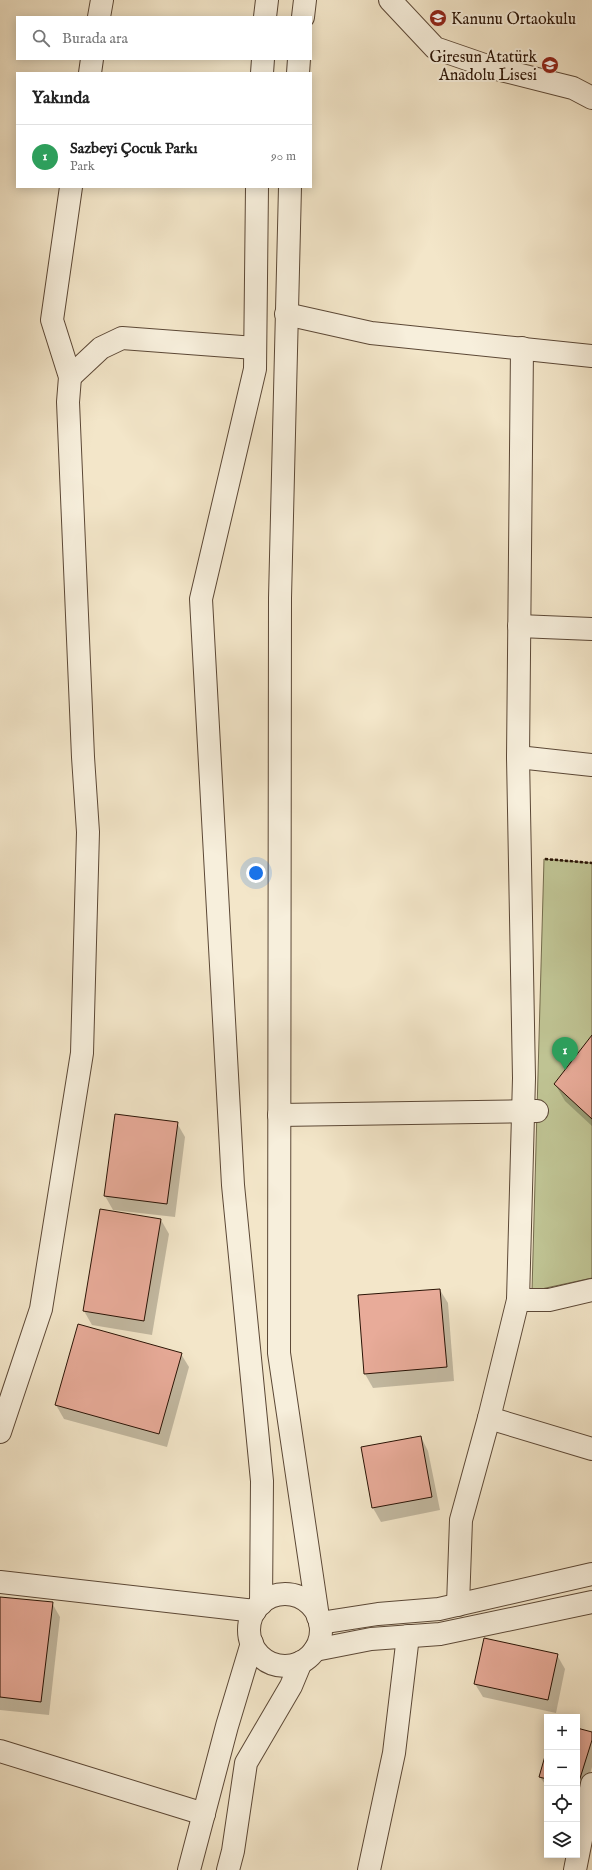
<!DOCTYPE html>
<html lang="tr">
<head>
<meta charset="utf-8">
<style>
	:root { --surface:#fff; --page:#f2f2f2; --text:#222; --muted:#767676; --line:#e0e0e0; --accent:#8f2418 }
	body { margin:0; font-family:"IM FELL English",serif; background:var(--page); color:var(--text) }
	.controls { position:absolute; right:12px; bottom:12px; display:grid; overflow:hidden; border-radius:0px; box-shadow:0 2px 10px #0003 }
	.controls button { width:36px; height:36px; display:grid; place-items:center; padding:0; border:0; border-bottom:1px solid var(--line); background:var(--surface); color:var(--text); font:20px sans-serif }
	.you { position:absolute; left:256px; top:873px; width:14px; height:14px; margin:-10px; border:3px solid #fff; border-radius:50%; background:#1a73e8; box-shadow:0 0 0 6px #1a73e833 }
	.badge { display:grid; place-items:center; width:26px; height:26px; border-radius:50%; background:var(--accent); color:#fff; font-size:13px; font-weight:700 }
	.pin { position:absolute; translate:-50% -33px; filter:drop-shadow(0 1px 2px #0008) }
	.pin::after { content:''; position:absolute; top:21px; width:14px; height:12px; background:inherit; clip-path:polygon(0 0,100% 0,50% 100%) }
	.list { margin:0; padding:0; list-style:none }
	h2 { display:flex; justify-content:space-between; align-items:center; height:52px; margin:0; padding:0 16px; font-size:17px }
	h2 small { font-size:13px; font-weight:400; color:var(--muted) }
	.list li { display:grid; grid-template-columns:26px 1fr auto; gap:12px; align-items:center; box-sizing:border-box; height:64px; padding:0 16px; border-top:1px solid var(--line) }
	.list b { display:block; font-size:15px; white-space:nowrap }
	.list p { margin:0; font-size:13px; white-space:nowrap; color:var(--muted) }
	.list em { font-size:13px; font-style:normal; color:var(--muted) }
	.icon { flex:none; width:22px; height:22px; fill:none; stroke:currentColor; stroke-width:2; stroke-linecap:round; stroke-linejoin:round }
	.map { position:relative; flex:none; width:592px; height:1870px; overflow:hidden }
	.search { position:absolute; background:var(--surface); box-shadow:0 2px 10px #0003; left:16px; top:16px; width:296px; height:44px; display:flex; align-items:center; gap:10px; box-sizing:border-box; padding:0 14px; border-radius:0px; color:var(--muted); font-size:15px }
	.panel { position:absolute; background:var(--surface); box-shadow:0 2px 10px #0003; left:16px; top:72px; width:296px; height:116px; border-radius:0px }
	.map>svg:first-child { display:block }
	.green { fill:#bfc393; stroke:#746b4c }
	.shadow { fill:#0003 }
	.building { fill:#e8ab99; stroke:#2a1305 }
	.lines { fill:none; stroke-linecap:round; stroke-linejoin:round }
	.minor-casing { stroke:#5c4836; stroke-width:24 }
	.tertiary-casing { stroke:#5c4836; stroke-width:24 }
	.path { stroke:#2a1305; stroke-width:2.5; stroke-dasharray:3 2; stroke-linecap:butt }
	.minor { stroke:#f7efdc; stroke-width:22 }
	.tertiary { stroke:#f7efdc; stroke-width:22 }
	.labels { text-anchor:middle; stroke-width:4; stroke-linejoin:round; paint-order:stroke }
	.poi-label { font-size:16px; fill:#2a1305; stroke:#f7efdc; text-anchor:start }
</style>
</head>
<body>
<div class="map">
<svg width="592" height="1870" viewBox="0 0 592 1870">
	<rect width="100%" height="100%" fill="#f3e6c9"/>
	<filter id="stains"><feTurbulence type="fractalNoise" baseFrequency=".005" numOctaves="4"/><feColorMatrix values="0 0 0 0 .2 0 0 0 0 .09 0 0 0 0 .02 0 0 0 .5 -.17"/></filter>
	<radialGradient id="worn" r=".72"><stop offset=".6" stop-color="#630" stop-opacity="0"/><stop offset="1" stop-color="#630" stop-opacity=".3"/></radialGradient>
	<!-- green -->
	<polygon class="green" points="544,859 592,863 592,1278 532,1291"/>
	<!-- shadow -->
	<g class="shadow">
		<polygon points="592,1037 592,1126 565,1101 555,1084"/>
		<polygon points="177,1123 185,1137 175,1217 113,1210 105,1196"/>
		<polygon points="161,1220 169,1234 152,1335 92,1325 84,1311"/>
		<polygon points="440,1290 448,1303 454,1381 373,1388 365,1374 359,1296"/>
		<polygon points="181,1354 189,1367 167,1447 64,1419 56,1405"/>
		<polygon points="421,1437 428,1451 440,1510 381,1522 373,1508 362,1448"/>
		<polygon points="0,1598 52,1603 60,1617 49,1715 0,1710"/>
		<polygon points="557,1655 565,1669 556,1713 483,1697 475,1684"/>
		<polygon points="577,1729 592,1734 592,1767 583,1797 577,1796"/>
		<polygon points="547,1753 547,1787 540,1777"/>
	</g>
	<!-- building -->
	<g class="building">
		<polygon points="592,1035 592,1119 554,1084"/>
		<polygon points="115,1114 178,1122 167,1204 104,1196"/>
		<polygon points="100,1209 161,1219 144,1321 83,1311"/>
		<polygon points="440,1289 447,1367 364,1374 358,1295"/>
		<polygon points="78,1324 182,1353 159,1434 55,1405"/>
		<polygon points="421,1436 432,1497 372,1508 361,1447"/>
		<polygon points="0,1597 53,1602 41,1702 0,1697"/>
		<polygon points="484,1638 558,1654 548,1700 474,1684"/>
		<polygon points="577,1728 592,1732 592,1740 577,1788"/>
		<polygon points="547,1749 547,1779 539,1777"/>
	</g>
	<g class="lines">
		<!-- minor casing -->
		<g class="minor-casing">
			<g id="minor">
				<polyline points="390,0 435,48 493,68 573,88 592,98"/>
				<polyline points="99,17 102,0"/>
				<polyline points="90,73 92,59"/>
				<polyline points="286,314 371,333 592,356"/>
				<polyline points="70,377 101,348 122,338 255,348"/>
				<polyline points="519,626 592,629"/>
				<polyline points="518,757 592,765"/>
				<polyline points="279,1115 537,1111"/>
				<polyline points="518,1300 549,1300 592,1290"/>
				<polyline points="489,1418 592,1449"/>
				<polyline points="0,1432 41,1309 82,1053 88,832 83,757 68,402 70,377 52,320 71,187"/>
				<polyline points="0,1582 255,1611"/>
				<polyline points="458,1605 461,1520 489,1418 518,1300 524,1078 518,757 522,348"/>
				<polyline points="0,1751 204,1814"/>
				<polyline points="369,1870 394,1753 408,1636"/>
				<polyline points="575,1870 592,1784"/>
			</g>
		</g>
		<!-- tertiary casing -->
		<g class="tertiary-casing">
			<g id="tertiary">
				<polyline points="265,17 267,0"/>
				<polyline points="303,17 305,0"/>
				<polyline points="262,73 263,59"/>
				<polyline points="298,73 299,59"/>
				<polyline points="257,187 255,369 201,599 233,1185 262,1481 261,1604"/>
				<polyline points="290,187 280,598 279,1353 318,1617"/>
				<circle cx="285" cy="1630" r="36"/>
				<polyline points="320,1623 378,1614 439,1609 592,1574"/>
				<polyline points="315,1650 371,1639 440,1634 592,1602"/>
				<polyline points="189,1870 227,1726 252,1643"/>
				<polyline points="228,1870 233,1851 246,1763 291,1686 301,1662"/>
			</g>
		</g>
		<!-- path -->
		<polyline class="path" points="545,859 592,863"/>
		<!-- minor -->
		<use href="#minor" class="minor"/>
		<!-- tertiary -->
		<use href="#tertiary" class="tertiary"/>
	</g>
	<!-- icons -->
	<defs>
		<g id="school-disc" transform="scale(0.9)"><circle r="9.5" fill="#8f2418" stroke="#f7efdc"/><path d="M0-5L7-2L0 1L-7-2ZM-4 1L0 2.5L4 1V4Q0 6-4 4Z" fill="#fff"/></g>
	</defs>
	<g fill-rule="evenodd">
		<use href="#school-disc" x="438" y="18"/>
		<use href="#school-disc" x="550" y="65"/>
	</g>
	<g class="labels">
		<!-- poi labels -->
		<g class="poi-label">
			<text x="451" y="24">Kanunu Ortaokulu</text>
			<text x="537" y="62" text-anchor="end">Giresun Atatürk<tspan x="537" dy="18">Anadolu Lisesi</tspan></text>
		</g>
	</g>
	<rect width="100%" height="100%" filter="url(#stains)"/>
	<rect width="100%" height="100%" fill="url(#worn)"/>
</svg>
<div class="controls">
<button>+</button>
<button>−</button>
<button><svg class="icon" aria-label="locate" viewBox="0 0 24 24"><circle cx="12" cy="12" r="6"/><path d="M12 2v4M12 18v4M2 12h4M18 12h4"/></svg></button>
<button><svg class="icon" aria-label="layers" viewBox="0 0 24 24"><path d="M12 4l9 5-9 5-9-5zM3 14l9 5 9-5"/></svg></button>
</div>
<div class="you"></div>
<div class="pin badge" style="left:565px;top:1070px;background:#2e9e5b">1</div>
<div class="search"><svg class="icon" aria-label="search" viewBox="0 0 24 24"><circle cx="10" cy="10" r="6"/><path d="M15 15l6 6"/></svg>Burada ara</div>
<section class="panel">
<h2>Yakında<small></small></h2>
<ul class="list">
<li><span class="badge" style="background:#2e9e5b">1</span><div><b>Sazbeyi Çocuk Parkı</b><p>Park</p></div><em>90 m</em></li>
</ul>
</section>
</div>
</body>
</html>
